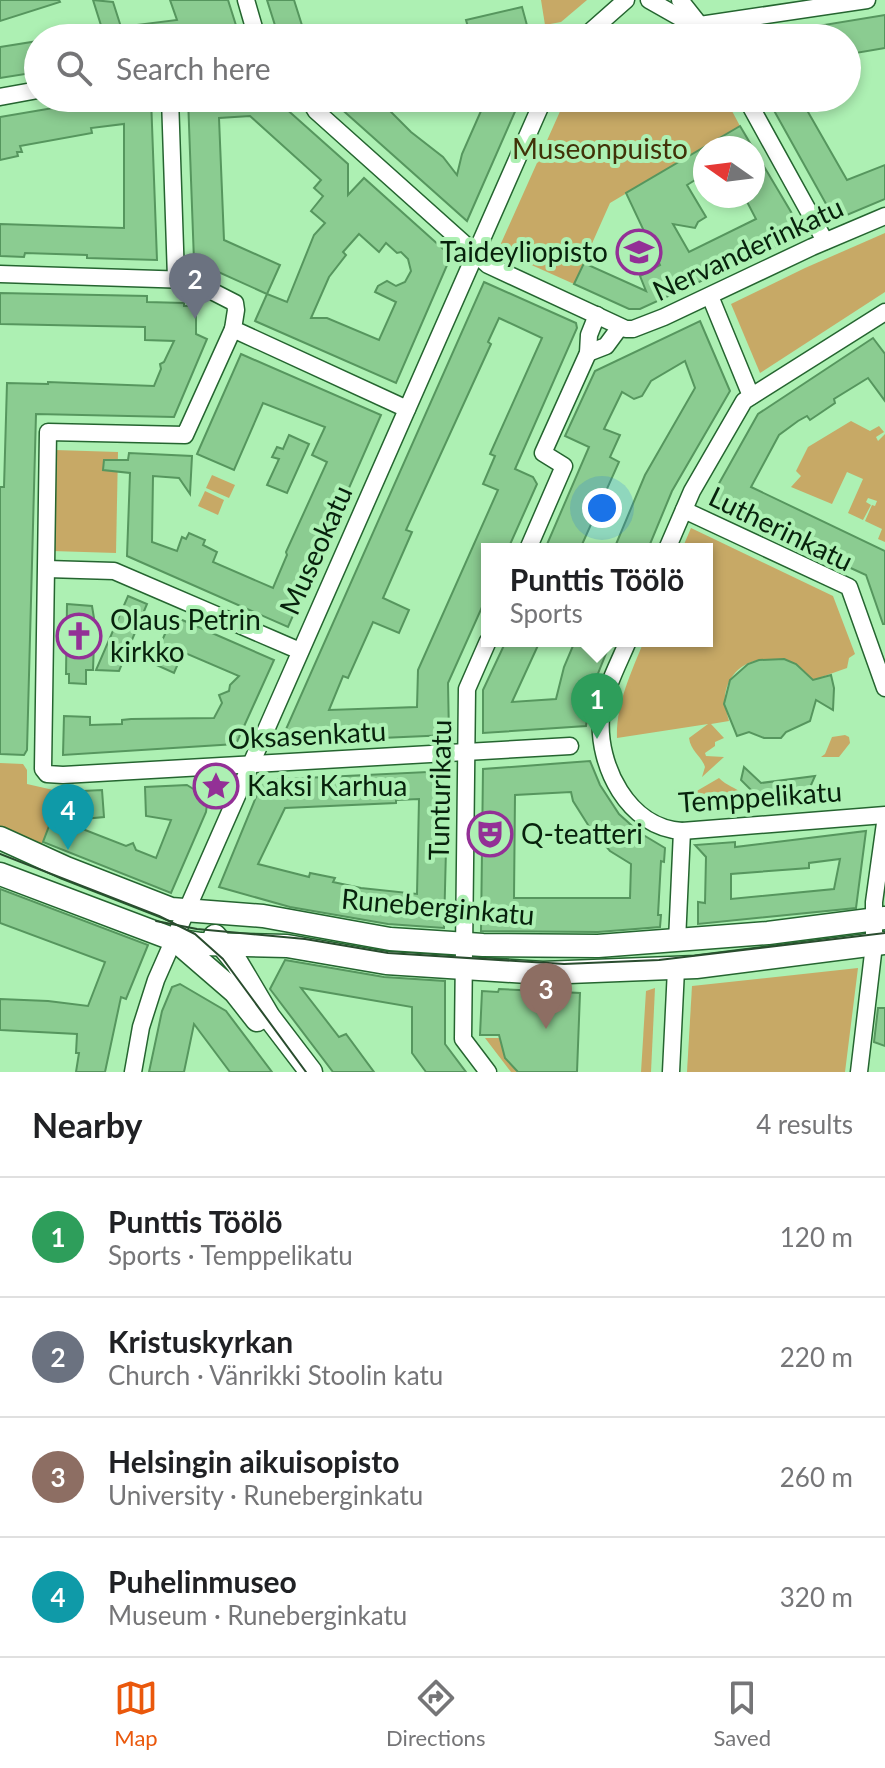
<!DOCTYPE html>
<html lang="en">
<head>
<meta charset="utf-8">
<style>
	:root { --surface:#fff; --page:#f2f2f2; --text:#202124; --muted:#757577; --line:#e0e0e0; --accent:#ea580c }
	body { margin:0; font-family:Lato,sans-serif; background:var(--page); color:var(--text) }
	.compass { position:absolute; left:693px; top:136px; width:72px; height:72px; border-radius:50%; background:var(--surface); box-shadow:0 4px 12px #0003; rotate:284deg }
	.you { position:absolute; left:602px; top:508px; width:28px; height:28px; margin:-20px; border:6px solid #fff; border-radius:50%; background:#1a73e8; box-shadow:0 0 0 12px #1a73e833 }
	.badge { display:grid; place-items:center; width:52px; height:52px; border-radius:50%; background:var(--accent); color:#fff; font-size:26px; font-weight:700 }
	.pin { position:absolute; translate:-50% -66px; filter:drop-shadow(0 2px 4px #0008) }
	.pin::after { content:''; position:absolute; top:42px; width:28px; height:24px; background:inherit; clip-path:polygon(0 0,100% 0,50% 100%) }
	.popup { position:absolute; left:481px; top:543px; width:232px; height:104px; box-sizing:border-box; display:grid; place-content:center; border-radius:0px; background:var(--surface); filter:drop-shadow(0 2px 6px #0005); font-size:26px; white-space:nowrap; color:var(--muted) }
	.popup b { font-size:30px; color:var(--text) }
	.popup::after { content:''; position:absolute; left:50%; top:100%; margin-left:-16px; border:16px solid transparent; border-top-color:var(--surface) }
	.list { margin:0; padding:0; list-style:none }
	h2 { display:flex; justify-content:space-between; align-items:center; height:104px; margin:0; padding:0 32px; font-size:34px }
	h2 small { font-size:26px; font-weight:400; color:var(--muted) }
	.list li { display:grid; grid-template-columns:52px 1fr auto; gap:24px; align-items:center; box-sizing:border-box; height:120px; padding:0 32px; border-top:2px solid var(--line) }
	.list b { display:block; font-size:30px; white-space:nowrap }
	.list p { margin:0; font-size:26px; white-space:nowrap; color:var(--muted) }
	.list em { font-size:26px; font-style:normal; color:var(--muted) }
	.icon { flex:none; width:44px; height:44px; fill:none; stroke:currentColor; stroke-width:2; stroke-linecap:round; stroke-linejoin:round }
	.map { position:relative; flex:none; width:885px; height:1072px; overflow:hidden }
	.search { position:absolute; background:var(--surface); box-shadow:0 4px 12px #0003; left:24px; right:24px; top:24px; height:88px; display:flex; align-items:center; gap:20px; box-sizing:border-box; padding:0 28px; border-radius:44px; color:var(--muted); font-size:30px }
	.sheet { height:584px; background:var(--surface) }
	nav { display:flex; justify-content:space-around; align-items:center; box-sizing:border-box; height:112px; border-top:2px solid var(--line); background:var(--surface); font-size:22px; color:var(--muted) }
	nav a { display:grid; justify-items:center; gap:4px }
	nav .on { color:var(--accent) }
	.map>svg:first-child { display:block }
	.green { fill:#c7a966 }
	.building { fill:#8bcc91; stroke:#56965e; stroke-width:2; fill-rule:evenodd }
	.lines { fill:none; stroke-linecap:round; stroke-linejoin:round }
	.minor-casing { stroke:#256530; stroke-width:19 }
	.secondary-casing { stroke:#256530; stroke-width:25 }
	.minor { stroke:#fff; stroke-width:16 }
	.secondary { stroke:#fff; stroke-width:22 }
	.tram { stroke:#294c2e; stroke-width:2 }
	.labels { text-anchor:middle; stroke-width:8; stroke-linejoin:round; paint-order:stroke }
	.park-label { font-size:28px; fill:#413208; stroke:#adf0b3 }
	.street-label { font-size:28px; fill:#07220c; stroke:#adf0b3 }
	.poi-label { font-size:28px; fill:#07220c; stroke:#adf0b3; text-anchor:start }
</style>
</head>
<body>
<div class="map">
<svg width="885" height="1072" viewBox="0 0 885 1072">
	<rect width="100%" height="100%" fill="#adf0b3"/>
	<!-- green -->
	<g class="green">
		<polygon points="541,0 587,0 561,22 545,25"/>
		<polygon points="654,26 685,38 631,38 643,28"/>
		<polygon points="566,98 725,98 740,126 610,203 574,284 498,250"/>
		<polygon points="885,233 885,292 760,373 731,304 805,268"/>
		<polygon points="851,421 870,431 879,426 884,432 876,437 878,441 885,434 885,542 878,539 882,529 865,521 872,505 875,506 877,501 868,498 866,502 871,505 863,520 848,513 863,479 847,472 832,504 791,487 801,476 796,471 808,447"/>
		<polygon points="55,450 118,452 116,553 52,551"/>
		<polygon points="212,475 235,485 229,498 206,488"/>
		<polygon points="205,491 224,500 218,515 198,506"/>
		<path d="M691 528 833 596 855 654 849 658 847 668 813 680C789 652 737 650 726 690 723 700 726 710 729 721L711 724 724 738 715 742V746L705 753 706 756 724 757 702 777 705 767C701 755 691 752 689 738L708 724 617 738C616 704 631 673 644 641H707V549H682Z"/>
		<polygon points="845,735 849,737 850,743 839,757 821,757 825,754 832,737"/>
		<polygon points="0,763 23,764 27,770 27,784 62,792 42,844 0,828"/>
		<path d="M719 778C727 786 735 787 743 794L741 806 698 810 688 801 695 792Z"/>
		<polygon points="801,791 808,792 799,807 771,809 760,798 771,796 788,801"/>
		<polygon points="858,968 845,1072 687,1072 692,986"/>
		<polygon points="655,988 651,1072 641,1072 646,991"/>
		<polygon points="485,1038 500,1038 505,1058 518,1072 511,1072"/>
	</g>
	<!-- building -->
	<g class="building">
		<polygon points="0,0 59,0 60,2 0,21"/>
		<polygon points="93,0 113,2 121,27 177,20 170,0 228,0 240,38 105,38"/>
		<polygon points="267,0 294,0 306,38 279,38"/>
		<polygon points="522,7 528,29 499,37 471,38 466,20"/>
		<polygon points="885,15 885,48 850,54 847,51 847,38 781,38 781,32"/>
		<polygon points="38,41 38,72 0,78 0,47"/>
		<polygon points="112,98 151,98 157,260 87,258 87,255 25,253 24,257 0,256 0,224 124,228 124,124 91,128 92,133 20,146 22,152 17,152 18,156 0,160 0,117"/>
		<path d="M188 98H274L348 164V195L364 178 451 256 396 383 255 321 267 294 194 261ZM250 116 321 180 314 188 323 196 311 211 325 223 314 235 287 302 267 294 280 265 224 240 219 118ZM359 234 379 252 386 243 397 253 401 252 408 259 411 271 405 282 396 286 387 281 378 286 375 292 396 302 379 340 327 318H311L329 277 346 255 343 252Z"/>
		<path d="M329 98H521L467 221ZM454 101 481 111 462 154 457 175 443 157 411 132 389 110 454 107Z"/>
		<polygon points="767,98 800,98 847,180 885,165 885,199 835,220"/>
		<polygon points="740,126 753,148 705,148 705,174 687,185 706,217 698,222 695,228 673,224 689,252 756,219 744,196 753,196 753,148 797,222 800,231 799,236 782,246 782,244 640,309 629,309 574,284 584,263 646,291 640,276 660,265 626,193"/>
		<path d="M484 282 576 323 577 328 515 469 533 477 537 484 508 549H487V596L448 683 449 735 289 742 283 736ZM499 318 542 338 490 454 495 456 483 484 498 490 418 670 417 707 329 710 343 676 348 678 373 622 399 633 409 610 383 598 412 532 406 530 491 344 488 342Z"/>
		<polygon points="0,293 147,296 147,302 184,303 184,306 191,306 192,310 196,310 196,334 207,339 174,417 36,414 27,750 24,755 0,754 0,487 4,487 7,383 48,384 48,382 154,386 161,369 160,364 164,362 174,341 145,340 145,327 0,324"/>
		<polygon points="700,321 730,391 672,491 648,549 614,549 645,475 695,388 685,361 651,381 642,396 634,399 622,392 604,429 620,435 610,457 619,462 580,549 545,549 589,447 565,436 595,371"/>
		<polygon points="873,338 885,354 885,401 868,378 834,399 835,403 810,420 807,416 798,421 779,435 751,487 885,551 885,624 883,624 866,575 708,503 758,414"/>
		<polygon points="241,354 381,415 288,627 127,556 130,473 103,470 104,460 128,460 129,453 192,456 190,494 179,478 153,476 152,542 177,551 182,537 186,539 189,533 205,540 203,545 217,552 213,562 273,588 287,555 286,552 327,462 312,455 325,427 263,403 234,470 197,454"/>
		<polygon points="289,435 309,444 287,493 267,485 279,459 272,457 277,447 283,449"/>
		<polygon points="128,596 147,604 119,671 96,670"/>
		<polygon points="67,604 92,606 94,618 91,619 90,643 94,643 93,670 86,670 86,684 69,683 69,674 66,674"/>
		<polygon points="173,616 274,660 236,744 63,755 64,716 90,717 90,725 122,724 122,720 131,719 214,718 222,703 219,695 229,691 230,685 239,676 183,652 174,673 152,663"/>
		<polygon points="506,641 540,641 512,702 556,699 564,667 575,641 611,641 591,691 586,726 483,733 483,690"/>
		<polygon points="784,659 796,664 813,680 831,675 834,688 833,710 816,700 810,721 786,732 781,738 764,738 749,732 737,736 724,704 730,680 748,664 759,660"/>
		<path d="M590 761 600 785 619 814 640 833 665 848 664 862 661 861 658 915H661L660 927 598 932 481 931 483 769ZM571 792 573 801 590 828 610 851 631 864 630 898H514L515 795Z"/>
		<polygon points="744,767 761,783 815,776 808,792 801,791 788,801 771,796 759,798 741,780"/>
		<path d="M448 771 444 928 388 924 290 907 219 887 263 780ZM419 799 417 894 361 888 333 882 335 878 310 873 309 877 258 864 285 808 396 803V800Z"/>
		<polygon points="187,785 203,795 207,804 206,812 171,893 43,842 62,792 102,790 104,817 62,821 126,846 133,843 136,850 156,858 171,820 146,816 145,787"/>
		<path d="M866 831 856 908 698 924V902L705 903 706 857 695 845 735 842V847ZM840 859 834 889 731 899V874L809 868V863Z"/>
		<polygon points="0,889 148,945 126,999 121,997 105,1072 76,1072 79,1053 76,1053 77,1034 0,1030 0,999 48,1001 88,1006 105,962 0,923"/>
		<polygon points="285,960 384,977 445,981 445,1044 466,1072 426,1072 412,1053 412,1007 301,988 339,1037 346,1034 374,1072 333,1072 270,989"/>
		<polygon points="180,984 226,1011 272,1072 230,1072 194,1024 184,1072 149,1072 162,1011 172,987"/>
		<polygon points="499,989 580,993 577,1072 518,1072 505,1058 499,1035 480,1035 482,991 498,992"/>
		<polygon points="878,1008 885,1008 885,1046 874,1042"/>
	</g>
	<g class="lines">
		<!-- minor casing -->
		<g class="minor-casing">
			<g id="minor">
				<polyline points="246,0 257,38"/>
				<polyline points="649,0 679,17 700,25 867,0"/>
				<polyline points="680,0 710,38"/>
				<polyline points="583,38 626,0"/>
				<polyline points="0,97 38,90"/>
				<polyline points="170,98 176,278"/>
				<polyline points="308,98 316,111 488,265 626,329 633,329 664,317 812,247 885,216"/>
				<polyline points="746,98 825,241"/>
				<polyline points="0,274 190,280 235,303 236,310 233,329 407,409"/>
				<polyline points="710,296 751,396"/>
				<polyline points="233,329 185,435 48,432 43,769 47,774 63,775 570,746"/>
				<polyline points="588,353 606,346 620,327"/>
				<polyline points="684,510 849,587 885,688"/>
				<polyline points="528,549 564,466 543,453 588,353 589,335 597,315"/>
				<polyline points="667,549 692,491 744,401 885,312"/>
				<polyline points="47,569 114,571 300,651"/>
				<polyline points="488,641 467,689 463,1039 488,1072"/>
				<path d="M628 641C618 665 604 690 601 717 597 765 628 828 682 831L885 815"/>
				<polyline points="677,941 682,831"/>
				<polyline points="133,1072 141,1027 156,980 544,98"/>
				<polyline points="671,1072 676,969"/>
				<polyline points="859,1072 874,945 874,902 885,823"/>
			</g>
		</g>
		<!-- secondary casing -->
		<g class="secondary-casing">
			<g id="secondary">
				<polyline points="0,838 66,868 171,909 263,916 390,939 483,945 598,946 768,933 885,918"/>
				<polyline points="0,874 175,940 201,944 287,946 386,963 543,973 696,967 885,943"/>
				<polyline points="215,936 237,963 269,1017 311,1072"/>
				<polyline points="176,941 235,992 257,1020"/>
			</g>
		</g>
		<!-- minor -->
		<use href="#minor" class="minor"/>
		<!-- secondary -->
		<use href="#secondary" class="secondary"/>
		<!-- tram -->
		<g class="tram">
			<polyline points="0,854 159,916 195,934 223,959 306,1072"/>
			<polyline points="156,921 197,929 305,939 388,953 564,964 659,960 885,933"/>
		</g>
	</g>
	<!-- icons -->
	<defs>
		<g id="university-ring" transform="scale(2.3)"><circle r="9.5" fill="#adf0b3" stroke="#933096" stroke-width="1.5"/><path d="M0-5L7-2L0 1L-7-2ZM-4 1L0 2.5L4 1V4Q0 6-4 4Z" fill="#933096"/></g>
		<g id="church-ring" transform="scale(2.3)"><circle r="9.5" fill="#adf0b3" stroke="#933096" stroke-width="1.5"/><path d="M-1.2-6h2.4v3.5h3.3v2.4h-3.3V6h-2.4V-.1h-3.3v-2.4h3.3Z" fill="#933096"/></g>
		<g id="sight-ring" transform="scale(2.3)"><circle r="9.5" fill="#adf0b3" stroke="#933096" stroke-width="1.5"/><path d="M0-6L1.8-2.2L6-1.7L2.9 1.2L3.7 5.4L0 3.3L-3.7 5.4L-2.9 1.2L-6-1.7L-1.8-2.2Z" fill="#933096"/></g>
		<g id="theatre-ring" transform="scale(2.3)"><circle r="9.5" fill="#adf0b3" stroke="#933096" stroke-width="1.5"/><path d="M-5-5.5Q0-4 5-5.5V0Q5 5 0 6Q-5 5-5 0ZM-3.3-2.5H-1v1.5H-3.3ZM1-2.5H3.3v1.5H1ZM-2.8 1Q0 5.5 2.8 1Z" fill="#933096"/></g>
	</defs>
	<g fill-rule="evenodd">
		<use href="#university-ring" x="639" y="252"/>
		<use href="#church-ring" x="79" y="636"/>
		<use href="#sight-ring" x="216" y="786"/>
		<use href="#theatre-ring" x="490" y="834"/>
	</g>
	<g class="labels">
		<!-- park labels -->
		<g class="park-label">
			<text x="600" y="159">Museonpuisto</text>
		</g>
		<!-- street labels -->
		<g class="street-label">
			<text transform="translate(748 249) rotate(-25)" y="10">Nervanderinkatu</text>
			<text transform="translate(781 529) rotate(26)" y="10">Lutherinkatu</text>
			<text transform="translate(316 550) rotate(-66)" y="10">Museokatu</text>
			<text transform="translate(307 735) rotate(-3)" y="10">Oksasenkatu</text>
			<text transform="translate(440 790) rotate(-89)" y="10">Tunturikatu</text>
			<text transform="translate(760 797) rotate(-4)" y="10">Temppelikatu</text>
			<text transform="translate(438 907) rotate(5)" y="10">Runeberginkatu</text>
		</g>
		<!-- poi labels -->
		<g class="poi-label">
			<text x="608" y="262" text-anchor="end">Taideyliopisto</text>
			<text x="110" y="630">Olaus Petrin<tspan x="110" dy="32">kirkko</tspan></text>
			<text x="247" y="796">Kaksi Karhua</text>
			<text x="521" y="844">Q-teatteri</text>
		</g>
	</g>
</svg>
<svg class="compass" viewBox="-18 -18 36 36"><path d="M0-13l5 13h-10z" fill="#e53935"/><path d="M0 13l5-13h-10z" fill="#757577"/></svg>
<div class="you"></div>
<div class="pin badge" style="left:597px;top:739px;background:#2e9e5b">1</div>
<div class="popup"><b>Punttis Töölö</b>Sports</div>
<div class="pin badge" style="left:195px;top:319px;background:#6b7280">2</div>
<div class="pin badge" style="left:546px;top:1029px;background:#8d6e63">3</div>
<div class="pin badge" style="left:68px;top:850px;background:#0f9aa8">4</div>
<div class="search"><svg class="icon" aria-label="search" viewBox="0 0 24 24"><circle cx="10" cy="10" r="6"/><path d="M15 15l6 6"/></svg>Search here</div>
</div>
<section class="sheet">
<h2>Nearby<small>4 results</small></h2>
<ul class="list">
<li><span class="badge" style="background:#2e9e5b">1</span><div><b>Punttis Töölö</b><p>Sports · Temppelikatu</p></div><em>120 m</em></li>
<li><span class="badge" style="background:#6b7280">2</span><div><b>Kristuskyrkan</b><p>Church · Vänrikki Stoolin katu</p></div><em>220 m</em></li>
<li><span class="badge" style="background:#8d6e63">3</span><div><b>Helsingin aikuisopisto</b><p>University · Runeberginkatu</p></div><em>260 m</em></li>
<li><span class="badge" style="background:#0f9aa8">4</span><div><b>Puhelinmuseo</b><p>Museum · Runeberginkatu</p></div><em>320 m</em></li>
</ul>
</section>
<nav>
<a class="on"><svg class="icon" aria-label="map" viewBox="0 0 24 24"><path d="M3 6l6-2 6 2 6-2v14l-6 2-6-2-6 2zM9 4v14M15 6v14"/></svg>Map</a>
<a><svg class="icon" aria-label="directions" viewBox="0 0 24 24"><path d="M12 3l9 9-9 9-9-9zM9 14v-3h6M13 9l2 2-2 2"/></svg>Directions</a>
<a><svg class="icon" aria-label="saved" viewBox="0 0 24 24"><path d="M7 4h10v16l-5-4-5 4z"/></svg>Saved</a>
</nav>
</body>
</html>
